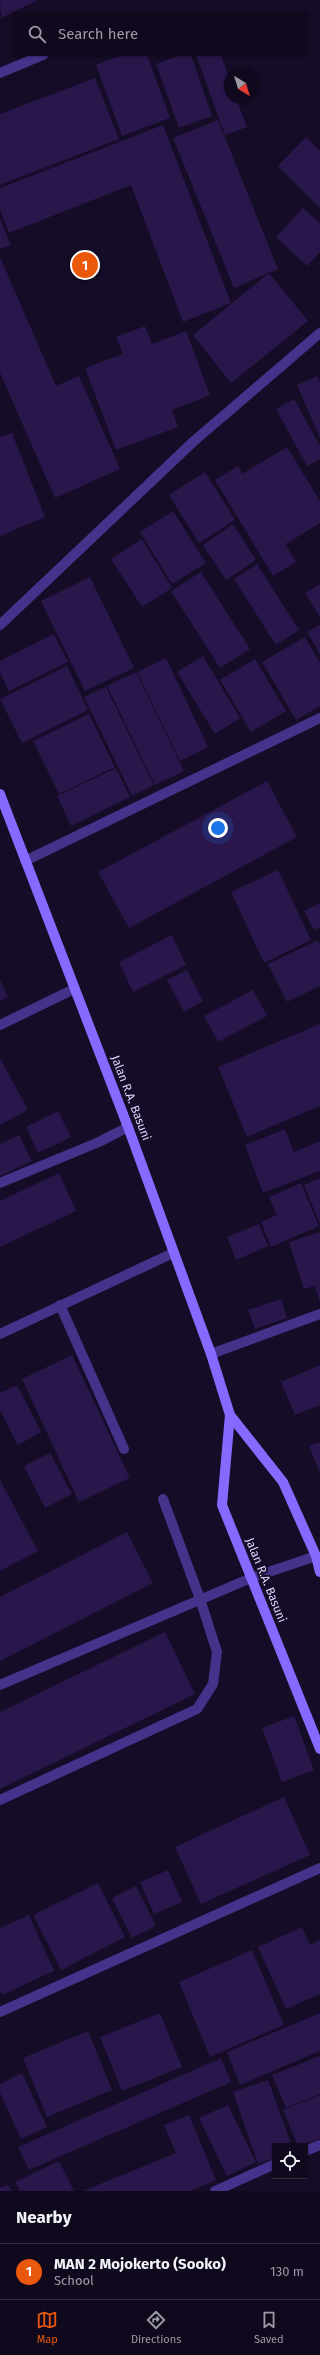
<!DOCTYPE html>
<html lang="en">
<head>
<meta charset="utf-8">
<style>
	:root { --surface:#10091d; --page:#1e172a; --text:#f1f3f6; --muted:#9c9aa4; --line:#302a3b; --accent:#ea580c }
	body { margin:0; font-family:"Fira Sans",sans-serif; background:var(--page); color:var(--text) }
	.controls { position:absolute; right:12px; bottom:12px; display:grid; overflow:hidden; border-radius:0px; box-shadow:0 1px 3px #0004 }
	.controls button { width:36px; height:36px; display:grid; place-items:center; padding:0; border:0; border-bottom:1px solid var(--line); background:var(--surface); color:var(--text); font:20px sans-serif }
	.compass { position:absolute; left:224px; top:68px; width:36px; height:36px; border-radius:50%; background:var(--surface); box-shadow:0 1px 3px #0004; rotate:142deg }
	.you { position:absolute; left:218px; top:828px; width:14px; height:14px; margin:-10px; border:3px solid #fff; border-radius:50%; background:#1a73e8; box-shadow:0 0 0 6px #1a73e833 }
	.badge { display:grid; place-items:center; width:26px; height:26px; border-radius:50%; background:var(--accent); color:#fff; font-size:13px; font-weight:700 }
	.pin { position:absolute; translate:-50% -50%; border:2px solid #fff; box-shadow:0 1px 4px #0006 }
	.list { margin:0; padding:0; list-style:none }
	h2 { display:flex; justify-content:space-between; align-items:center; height:52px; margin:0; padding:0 16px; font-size:17px }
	h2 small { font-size:13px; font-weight:400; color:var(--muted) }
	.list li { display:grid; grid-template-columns:26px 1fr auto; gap:12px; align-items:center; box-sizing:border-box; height:56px; padding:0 16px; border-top:1px solid var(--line) }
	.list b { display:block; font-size:15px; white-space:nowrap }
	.list p { margin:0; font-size:13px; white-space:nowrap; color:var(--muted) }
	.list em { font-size:13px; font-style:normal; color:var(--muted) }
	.icon { flex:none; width:22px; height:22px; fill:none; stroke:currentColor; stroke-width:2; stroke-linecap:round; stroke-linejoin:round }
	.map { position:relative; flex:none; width:320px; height:2191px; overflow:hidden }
	.search { position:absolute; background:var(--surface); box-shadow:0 1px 3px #0004; left:12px; right:12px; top:12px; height:44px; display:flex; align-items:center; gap:10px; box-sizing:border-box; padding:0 14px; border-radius:0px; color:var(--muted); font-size:15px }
	.sheet { height:108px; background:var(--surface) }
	nav { display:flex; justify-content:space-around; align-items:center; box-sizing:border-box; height:56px; border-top:1px solid var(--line); background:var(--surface); font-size:11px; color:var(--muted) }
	nav a { display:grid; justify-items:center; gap:2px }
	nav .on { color:var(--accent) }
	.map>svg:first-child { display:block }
	.building { fill:#29164a }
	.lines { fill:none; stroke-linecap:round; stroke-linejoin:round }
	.service { stroke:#44328b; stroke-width:10 }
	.minor { stroke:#44328b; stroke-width:10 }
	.secondary { stroke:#866aff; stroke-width:10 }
	.labels { text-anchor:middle; stroke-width:4; stroke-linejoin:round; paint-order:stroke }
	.street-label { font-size:12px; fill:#dfd3ff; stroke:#150c27 }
</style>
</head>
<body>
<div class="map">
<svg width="320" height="2191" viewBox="0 0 320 2191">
	<rect width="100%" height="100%" fill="#150c27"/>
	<!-- building -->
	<g class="building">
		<polygon points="0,0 38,0 1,18"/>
		<polygon points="122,55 147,55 170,118 122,136 96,65"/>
		<polygon points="181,55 191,55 212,116 179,128 156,64"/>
		<polygon points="196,55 221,55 230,80 230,98 236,98 247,127 225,135"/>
		<polygon points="95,78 119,139 0,185 0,114"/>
		<polygon points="218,120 278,269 234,288 173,138"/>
		<polygon points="163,125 231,303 183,322 131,185 9,233 0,210 0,188"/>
		<polygon points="306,137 320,151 320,208 278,166"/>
		<polygon points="303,208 320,223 320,252 307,266 276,237"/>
		<polygon points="0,219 11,245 0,249"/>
		<polygon points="0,257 56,386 79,376 120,469 55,498 0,373"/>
		<polygon points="269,273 308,321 231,383 193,335"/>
		<polygon points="145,326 152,344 186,331 210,395 172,410 178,427 116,450 85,368 123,354 116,337"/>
		<polygon points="317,376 320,382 320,438 297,385"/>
		<polygon points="294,399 320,446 320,459 307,466 276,409"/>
		<polygon points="12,433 45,517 0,536 0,437"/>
		<polygon points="287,447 320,501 320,523 286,544 280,535 296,562 273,576 215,480 238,466 242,474"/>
		<polygon points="205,472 235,520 199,543 169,495"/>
		<polygon points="173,511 206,563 172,584 140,532"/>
		<polygon points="233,524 256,560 226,580 203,545"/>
		<polygon points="142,539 172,588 142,607 111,559"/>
		<polygon points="257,564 299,630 276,645 234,579"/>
		<polygon points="201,572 250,649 220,668 171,591"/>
		<polygon points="90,577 134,668 85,691 41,601"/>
		<polygon points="320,584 320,617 305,593"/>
		<polygon points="320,625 320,654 307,632"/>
		<polygon points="54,634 68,662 9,691 0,673 0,661"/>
		<polygon points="305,637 320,663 320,706 296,720 262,662"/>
		<polygon points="203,656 240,718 215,734 177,672"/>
		<polygon points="166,658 208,747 180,761 137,672"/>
		<polygon points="255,659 286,711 251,732 220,680"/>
		<polygon points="67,666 88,710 22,743 0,699"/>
		<polygon points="136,672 184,771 155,785 107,686"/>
		<polygon points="106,687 154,785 132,796 84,697"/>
		<polygon points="89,714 115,767 59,794 33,741"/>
		<polygon points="116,768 130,797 71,826 57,796"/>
		<polygon points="267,781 297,837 129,928 98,872"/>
		<polygon points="278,870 311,940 264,963 231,892"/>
		<polygon points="320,903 320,927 314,930 304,911"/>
		<polygon points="172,935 186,965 133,992 119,962"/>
		<polygon points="318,940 320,944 320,986 287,1002 268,964"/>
		<polygon points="187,970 203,1001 184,1012 167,980"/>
		<polygon points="0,980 8,997 0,1001"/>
		<polygon points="253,990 267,1016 218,1042 204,1016"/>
		<polygon points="320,1024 320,1106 247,1137 218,1067"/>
		<polygon points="0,1058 28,1110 0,1125"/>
		<polygon points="58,1111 71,1137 38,1153 26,1127"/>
		<polygon points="285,1129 294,1152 320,1141 320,1171 263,1193 245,1145"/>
		<polygon points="19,1135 32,1161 0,1176 0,1144"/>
		<polygon points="59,1173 76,1211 0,1247 0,1201"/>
		<polygon points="320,1178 320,1224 304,1185"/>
		<polygon points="301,1183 319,1226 271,1247 261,1222 277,1215 269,1197"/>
		<polygon points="259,1224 268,1246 236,1260 227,1237"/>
		<polygon points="320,1232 320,1302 315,1286 304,1289 289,1242"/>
		<polygon points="281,1299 287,1318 255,1329 248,1310"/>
		<polygon points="72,1355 130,1478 79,1502 22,1379"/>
		<polygon points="320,1365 320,1405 295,1415 281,1382"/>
		<polygon points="17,1385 41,1432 18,1445 0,1410 0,1393"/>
		<polygon points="320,1442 320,1473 309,1446"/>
		<polygon points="50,1453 72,1494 45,1508 24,1466"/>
		<polygon points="0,1480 38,1551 0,1571"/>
		<polygon points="127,1532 153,1583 0,1661 0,1597"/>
		<polygon points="165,1632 195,1694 0,1789 0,1712"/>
		<polygon points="294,1716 314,1770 282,1782 262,1728"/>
		<polygon points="284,1797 310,1855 201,1904 175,1847"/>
		<polygon points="168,1870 182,1902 154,1914 140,1882"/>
		<polygon points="98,1883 125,1937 61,1970 33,1915"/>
		<polygon points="136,1886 156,1926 132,1938 112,1898"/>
		<polygon points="29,1915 54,1971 2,1995 0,1990 0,1928"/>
		<polygon points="302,1927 310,1945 320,1940 320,1994 286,2009 258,1947"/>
		<polygon points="252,1950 284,2025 210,2057 179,1982"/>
		<polygon points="160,2013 182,2067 122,2091 100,2037"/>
		<polygon points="320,2013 320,2051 240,2085 227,2052"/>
		<polygon points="88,2031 112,2090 47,2117 23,2058"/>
		<polygon points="320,2056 320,2094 286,2108 272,2075"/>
		<polygon points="221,2058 231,2082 29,2170 18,2147"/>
		<polygon points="22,2073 47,2127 21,2139 0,2093 0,2084"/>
		<polygon points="268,2080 292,2146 275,2146 275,2158 258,2164 233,2092"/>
		<polygon points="320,2095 320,2139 298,2146 283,2110"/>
		<polygon points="228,2105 256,2162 227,2176 199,2118"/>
		<polygon points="189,2115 216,2180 190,2191 83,2191 176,2153 164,2125"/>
		<polygon points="59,2161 74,2191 20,2191 15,2182"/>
		<polygon points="8,2185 11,2191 0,2191 0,2188"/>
	</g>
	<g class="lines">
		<!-- service -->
		<g class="service">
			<polyline points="0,1183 99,1142 128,1127"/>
			<polyline points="60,1305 124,1449"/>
			<polyline points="0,1334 173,1253"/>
			<polyline points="0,1685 251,1578 316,1556"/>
			<polyline points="0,1800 197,1709 213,1684 217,1652 200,1599 163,1499"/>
		</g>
		<!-- minor -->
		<g class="minor">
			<polyline points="0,73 43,55"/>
			<polyline points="0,625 194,441 320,333"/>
			<polyline points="25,861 320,718"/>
			<polyline points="0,1025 74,989"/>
			<polyline points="211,1354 320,1314"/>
			<polyline points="0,2012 320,1868"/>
			<polyline points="305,2151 320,2145"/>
			<polyline points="215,2191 275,2164"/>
		</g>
		<!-- secondary -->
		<g class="secondary">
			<polyline points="0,794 128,1127 211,1354 230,1415 283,1482 316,1556 320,1572"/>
			<polyline points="230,1415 222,1505 320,1749"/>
		</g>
	</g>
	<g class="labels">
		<!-- street labels -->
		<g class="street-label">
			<text transform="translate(131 1098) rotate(69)" y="4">Jalan R.A. Basuni</text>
			<text transform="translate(266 1580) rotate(68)" y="4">Jalan R.A. Basuni</text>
		</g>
	</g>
</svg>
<div class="controls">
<button><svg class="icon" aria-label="locate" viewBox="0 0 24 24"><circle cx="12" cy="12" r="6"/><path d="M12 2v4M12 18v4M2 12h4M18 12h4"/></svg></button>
</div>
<svg class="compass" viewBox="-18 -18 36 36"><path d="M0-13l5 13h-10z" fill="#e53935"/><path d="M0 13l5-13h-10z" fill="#9c9aa4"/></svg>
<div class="you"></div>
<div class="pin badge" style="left:85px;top:265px">1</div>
<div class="search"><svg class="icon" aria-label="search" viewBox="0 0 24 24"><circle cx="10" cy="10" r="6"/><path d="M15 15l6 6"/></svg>Search here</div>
</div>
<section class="sheet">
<h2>Nearby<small></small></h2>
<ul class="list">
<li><span class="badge">1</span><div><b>MAN 2 Mojokerto (Sooko)</b><p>School</p></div><em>130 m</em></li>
</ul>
</section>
<nav>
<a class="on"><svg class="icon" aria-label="map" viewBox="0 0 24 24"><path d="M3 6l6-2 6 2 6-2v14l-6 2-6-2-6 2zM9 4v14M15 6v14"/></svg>Map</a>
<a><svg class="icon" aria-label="directions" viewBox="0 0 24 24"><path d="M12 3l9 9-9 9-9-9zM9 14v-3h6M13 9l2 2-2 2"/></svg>Directions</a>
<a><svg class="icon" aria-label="saved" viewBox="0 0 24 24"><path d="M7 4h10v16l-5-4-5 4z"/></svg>Saved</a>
</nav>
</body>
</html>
